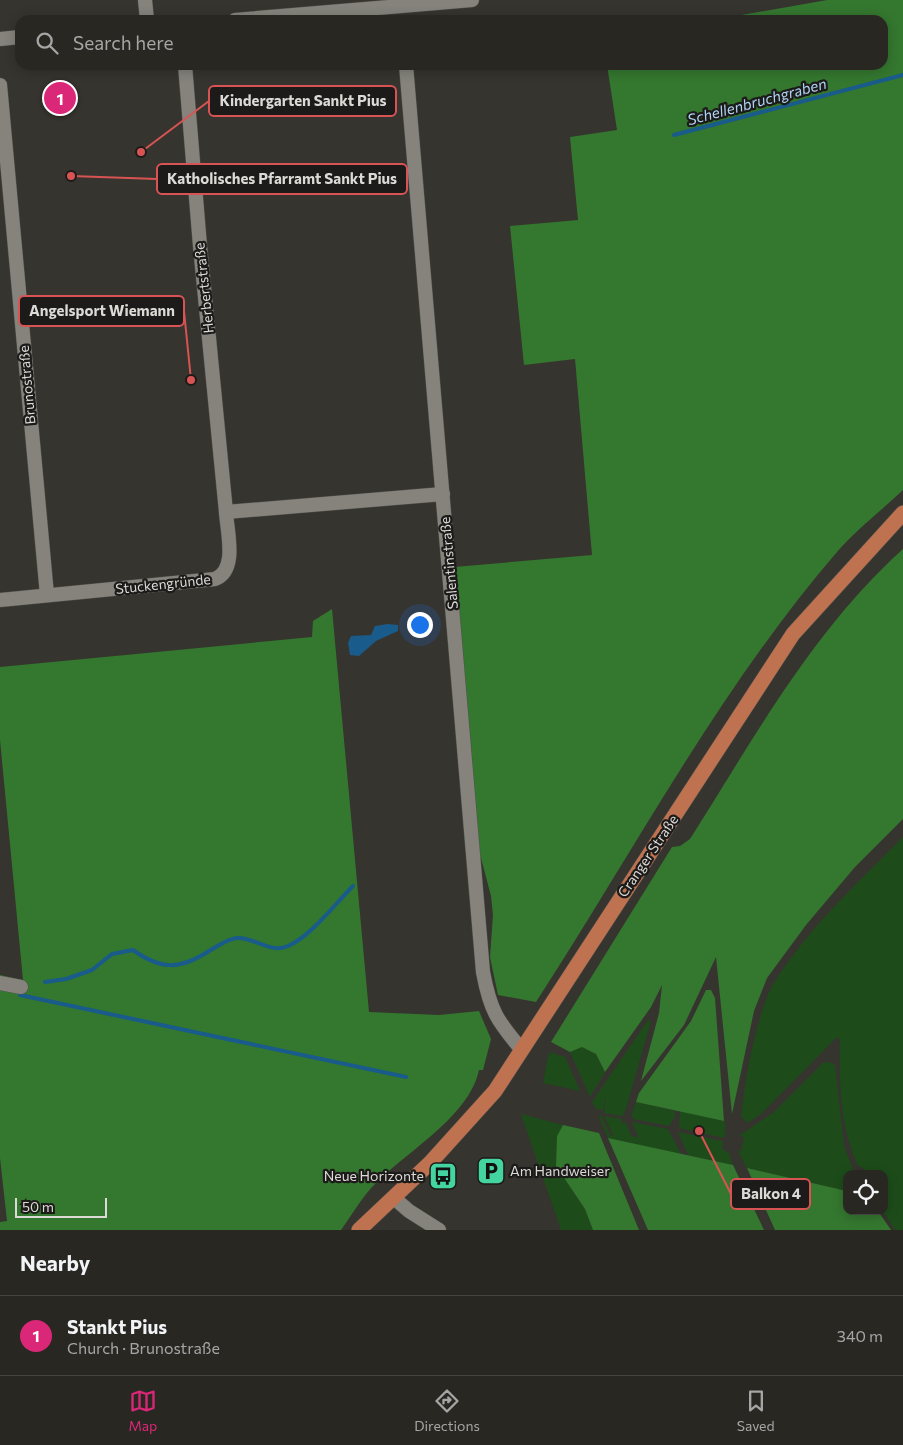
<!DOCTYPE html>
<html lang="en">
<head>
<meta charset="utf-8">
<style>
	:root { --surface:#282722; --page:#34332f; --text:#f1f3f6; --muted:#a5a5a5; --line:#444440; --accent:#db2777 }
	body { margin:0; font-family:Commissioner,sans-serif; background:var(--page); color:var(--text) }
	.controls { position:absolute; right:15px; bottom:15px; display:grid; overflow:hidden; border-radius:10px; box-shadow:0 2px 12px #0003 }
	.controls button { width:45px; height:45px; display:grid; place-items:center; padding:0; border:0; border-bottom:1px solid var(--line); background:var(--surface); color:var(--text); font:25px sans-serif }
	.scale { position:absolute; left:15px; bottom:12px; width:92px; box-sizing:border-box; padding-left:5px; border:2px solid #dcdad7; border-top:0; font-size:14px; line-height:18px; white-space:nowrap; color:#dcdad7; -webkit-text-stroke:4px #1c1b19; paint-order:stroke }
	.you { position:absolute; left:419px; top:624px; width:18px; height:18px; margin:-12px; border:4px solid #fff; border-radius:50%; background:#1a73e8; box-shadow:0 0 0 8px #1a73e833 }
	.badge { display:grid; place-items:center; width:32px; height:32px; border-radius:50%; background:var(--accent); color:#fff; font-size:16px; font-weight:700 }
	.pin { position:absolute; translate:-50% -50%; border:2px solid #fff; box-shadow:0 1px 5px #0006 }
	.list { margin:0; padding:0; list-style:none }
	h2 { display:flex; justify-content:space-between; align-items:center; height:65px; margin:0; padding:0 20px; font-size:21px }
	h2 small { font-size:16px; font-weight:400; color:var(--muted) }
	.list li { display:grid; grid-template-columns:32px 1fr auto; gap:15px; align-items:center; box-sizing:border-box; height:80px; padding:0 20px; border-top:1px solid var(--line) }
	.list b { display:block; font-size:19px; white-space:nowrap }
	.list p { margin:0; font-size:16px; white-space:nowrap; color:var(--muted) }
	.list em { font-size:16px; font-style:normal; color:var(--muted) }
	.icon { flex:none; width:28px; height:28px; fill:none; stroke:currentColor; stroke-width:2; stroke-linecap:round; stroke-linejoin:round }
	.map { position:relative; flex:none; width:903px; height:1230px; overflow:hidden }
	.search { position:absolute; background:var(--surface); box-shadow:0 2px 12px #0003; left:15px; right:15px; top:15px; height:55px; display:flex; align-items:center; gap:12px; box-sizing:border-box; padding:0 18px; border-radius:15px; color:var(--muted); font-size:19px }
	.sheet { height:145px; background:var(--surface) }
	nav { display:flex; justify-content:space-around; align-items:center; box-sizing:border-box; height:70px; border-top:1px solid var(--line); background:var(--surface); font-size:14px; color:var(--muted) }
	nav a { display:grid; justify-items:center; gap:2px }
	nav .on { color:var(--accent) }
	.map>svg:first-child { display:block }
	.green { fill:#1d4c1a }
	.forest { fill:#34772f }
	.water { fill:#195b8a }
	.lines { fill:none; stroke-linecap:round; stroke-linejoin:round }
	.stream { stroke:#195b8a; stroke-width:4 }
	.minor-casing { stroke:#52504c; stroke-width:15 }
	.major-casing { stroke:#52504c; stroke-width:16 }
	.minor { stroke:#85837c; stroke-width:14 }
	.major { stroke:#be7250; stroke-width:15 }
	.labels { text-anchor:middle; stroke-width:4.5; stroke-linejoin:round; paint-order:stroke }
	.street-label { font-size:14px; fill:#dcdad7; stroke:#1c1b19 }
	.poi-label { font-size:14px; fill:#dcdad7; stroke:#1c1b19; text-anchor:start }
	.water-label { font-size:15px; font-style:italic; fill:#afd6f7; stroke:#1c1b19 }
	.leader { fill:none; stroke:#d85454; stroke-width:2 }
	.callout-dot { fill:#d85454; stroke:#1c1b19; stroke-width:2 }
	.callout { fill:#1c1b19; stroke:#d85454; stroke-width:2 }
	.callout-label { font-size:15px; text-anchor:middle; font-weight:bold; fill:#dcdad7 }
</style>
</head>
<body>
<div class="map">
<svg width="903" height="1230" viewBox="0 0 903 1230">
	<rect width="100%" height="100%" fill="#36342e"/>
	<!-- green -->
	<g class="green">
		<path d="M903 837V1230H895L883 1211 884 1174H861L859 1171H863L864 1168 858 1166C840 1126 839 1084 840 1040L837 1037 761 1114 747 1123 741 1116C746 1076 753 1034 767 997 772 984 781 972 789 961 822 915 864 877 903 837Z"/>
		<polygon points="648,1020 651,1021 625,1112 622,1116 604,1113 606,1096 603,1110 596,1109 592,1102"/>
		<polygon points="582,1047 596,1054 605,1072 590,1097 570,1052"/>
		<polygon points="549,1052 565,1057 580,1091 543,1083"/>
		<polygon points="830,1062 835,1065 844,1146 855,1174 847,1174 847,1191 747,1168 738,1151 741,1151 744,1137 739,1136 774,1112 823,1063"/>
		<polygon points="636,1102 675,1111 675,1117 669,1126 633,1119 633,1116 631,1117"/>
		<polygon points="680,1111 724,1121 726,1126 724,1129 726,1133 724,1138 679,1128"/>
		<polygon points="521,1114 563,1125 557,1136 556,1166 585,1209 593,1230 561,1230"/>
		<polygon points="598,1114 601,1116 611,1136 613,1135 604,1116 622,1119 622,1123 626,1123 631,1135 636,1138 638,1136 632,1122 668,1129 681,1154 608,1138"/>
		<polygon points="678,1132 723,1141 722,1149 729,1153 733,1165 688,1155"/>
	</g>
	<!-- forest -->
	<g class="forest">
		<path d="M827 0H903V490C881 511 856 530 837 552 719 689 634 851 536 1002L498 995 490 957 493 915 491 896 481 858 479 859 454 567 592 555 575 359 524 365 510 226 578 220 570 137 617 130 607 65H883V20H713Z"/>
		<path d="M903 549V819L855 867 806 925 767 978 754 1011 732 1114 716 957 684 1025 641 1081 659 1013 662 985 651 1007 605 1072 596 1054 582 1047 570 1052 551 1042 672 847 680 846 690 839C754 738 813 630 903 549Z"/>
		<path d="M332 609 369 1012 439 1015 479 1011 491 1039 483 1070H479C469 1117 407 1151 375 1184 362 1197 352 1215 341 1230H0V1222L7 1221 0 1158V975L23 980 0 740V667L312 637 313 621Z"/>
		<polygon points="706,990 711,990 715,998 724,1121 636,1102 639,1093 691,1021"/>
		<polygon points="563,1125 599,1133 639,1230 593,1230 585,1209 556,1166 557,1136"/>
		<polygon points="608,1138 733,1165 764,1230 648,1230"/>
		<polygon points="747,1168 847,1191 847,1211 878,1211 891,1230 775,1230"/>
	</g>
	<!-- water -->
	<polygon class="water" points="388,624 398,625 398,631 376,641 359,656 350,655 348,643 351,636 371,635 375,626"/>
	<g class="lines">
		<!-- stream -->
		<g class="stream">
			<polyline points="674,135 903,75"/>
			<path d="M45 982 66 979 92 970 112 954 133 950C161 970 180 970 209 951 218 946 227 939 237 938 255 937 270 954 288 946 311 936 335 904 353 886"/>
			<polyline points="20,995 406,1077"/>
		</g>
		<!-- minor casing -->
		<g class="minor-casing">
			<g id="minor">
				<polyline points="145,0 147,20"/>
				<polyline points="235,20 472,0"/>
				<polyline points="0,39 20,37"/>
				<polyline points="185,65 200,246 226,512"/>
				<path d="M406 65 483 972C490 1010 497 1021 522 1050"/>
				<polyline points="0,85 47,595"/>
				<path d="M0 600 215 579C238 570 227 532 226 512L443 494"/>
				<polyline points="0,983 21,987"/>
				<polyline points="394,1198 409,1211 439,1230"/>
			</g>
		</g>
		<!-- major casing -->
		<g class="major-casing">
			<polyline id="major" points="359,1230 430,1163 495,1091 793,634 903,513"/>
		</g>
		<!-- minor -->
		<use href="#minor" class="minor"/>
		<!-- major -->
		<use href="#major" class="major"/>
	</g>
	<!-- icons -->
	<defs>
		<g id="parking-square" transform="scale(1.4375)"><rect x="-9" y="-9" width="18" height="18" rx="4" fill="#44d49f" stroke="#1c1b19"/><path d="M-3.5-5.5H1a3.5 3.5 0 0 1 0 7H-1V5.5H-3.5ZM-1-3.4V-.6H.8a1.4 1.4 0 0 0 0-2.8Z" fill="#111"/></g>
		<g id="bus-square" transform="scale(1.4375)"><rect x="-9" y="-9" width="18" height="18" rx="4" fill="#44d49f" stroke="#1c1b19"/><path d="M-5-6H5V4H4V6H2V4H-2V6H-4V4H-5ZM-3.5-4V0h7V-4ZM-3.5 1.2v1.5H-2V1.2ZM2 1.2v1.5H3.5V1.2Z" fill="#111"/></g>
	</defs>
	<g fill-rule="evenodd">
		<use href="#parking-square" x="491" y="1171"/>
		<use href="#bus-square" x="443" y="1176"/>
	</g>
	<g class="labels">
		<!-- street labels -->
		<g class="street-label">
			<text transform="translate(204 288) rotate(-96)" y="5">Herbertstraße</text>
			<text transform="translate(27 385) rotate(-95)" y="5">Brunostraße</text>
			<text transform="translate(449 563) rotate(-95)" y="5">Salentinstraße</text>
			<text transform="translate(163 584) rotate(-6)" y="5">Stuckengründe</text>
			<text transform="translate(648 856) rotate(-56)" y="5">Cranger Straße</text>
		</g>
		<!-- poi labels -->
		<g class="poi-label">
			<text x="510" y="1176">Am Handweiser</text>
			<text x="424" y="1181" text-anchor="end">Neue Horizonte</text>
		</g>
		<!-- water labels -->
		<g class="water-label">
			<text transform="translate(757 102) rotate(-15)" y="5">Schellenbruchgraben</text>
		</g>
	</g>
	<!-- callouts -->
	<path class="leader" d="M141 152L209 101M71 176L157 179M191 380L184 311M699 1131L731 1194"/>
	<g class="callout-dot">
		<circle cx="141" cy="152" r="5"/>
		<circle cx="71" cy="176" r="5"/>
		<circle cx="191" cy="380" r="5"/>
		<circle cx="699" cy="1131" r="5"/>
	</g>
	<g class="callout">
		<rect x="209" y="86" width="187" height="30" rx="5"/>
		<rect x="157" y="164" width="250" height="30" rx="5"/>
		<rect x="19" y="296" width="165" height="30" rx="5"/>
		<rect x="731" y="1179" width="79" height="30" rx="5"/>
	</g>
	<g class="callout-label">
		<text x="303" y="106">Kindergarten Sankt Pius</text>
		<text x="282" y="184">Katholisches Pfarramt Sankt Pius</text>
		<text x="102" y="316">Angelsport Wiemann</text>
		<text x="771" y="1199">Balkon 4</text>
	</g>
</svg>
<div class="controls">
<button><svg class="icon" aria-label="locate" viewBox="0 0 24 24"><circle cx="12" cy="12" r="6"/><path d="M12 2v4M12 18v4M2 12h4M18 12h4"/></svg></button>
</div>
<div class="scale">50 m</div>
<div class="you"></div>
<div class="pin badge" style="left:60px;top:98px">1</div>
<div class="search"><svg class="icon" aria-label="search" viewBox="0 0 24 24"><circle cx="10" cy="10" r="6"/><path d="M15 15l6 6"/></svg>Search here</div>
</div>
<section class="sheet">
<h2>Nearby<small></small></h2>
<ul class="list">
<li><span class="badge">1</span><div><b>Stankt Pius</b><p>Church · Brunostraße</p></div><em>340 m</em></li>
</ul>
</section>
<nav>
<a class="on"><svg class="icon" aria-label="map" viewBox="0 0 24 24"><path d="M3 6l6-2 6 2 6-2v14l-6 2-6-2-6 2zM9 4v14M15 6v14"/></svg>Map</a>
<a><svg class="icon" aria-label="directions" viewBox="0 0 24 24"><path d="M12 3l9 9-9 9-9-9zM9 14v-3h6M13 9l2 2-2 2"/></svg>Directions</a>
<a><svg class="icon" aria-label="saved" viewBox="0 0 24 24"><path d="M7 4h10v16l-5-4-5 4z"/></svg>Saved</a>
</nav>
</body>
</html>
